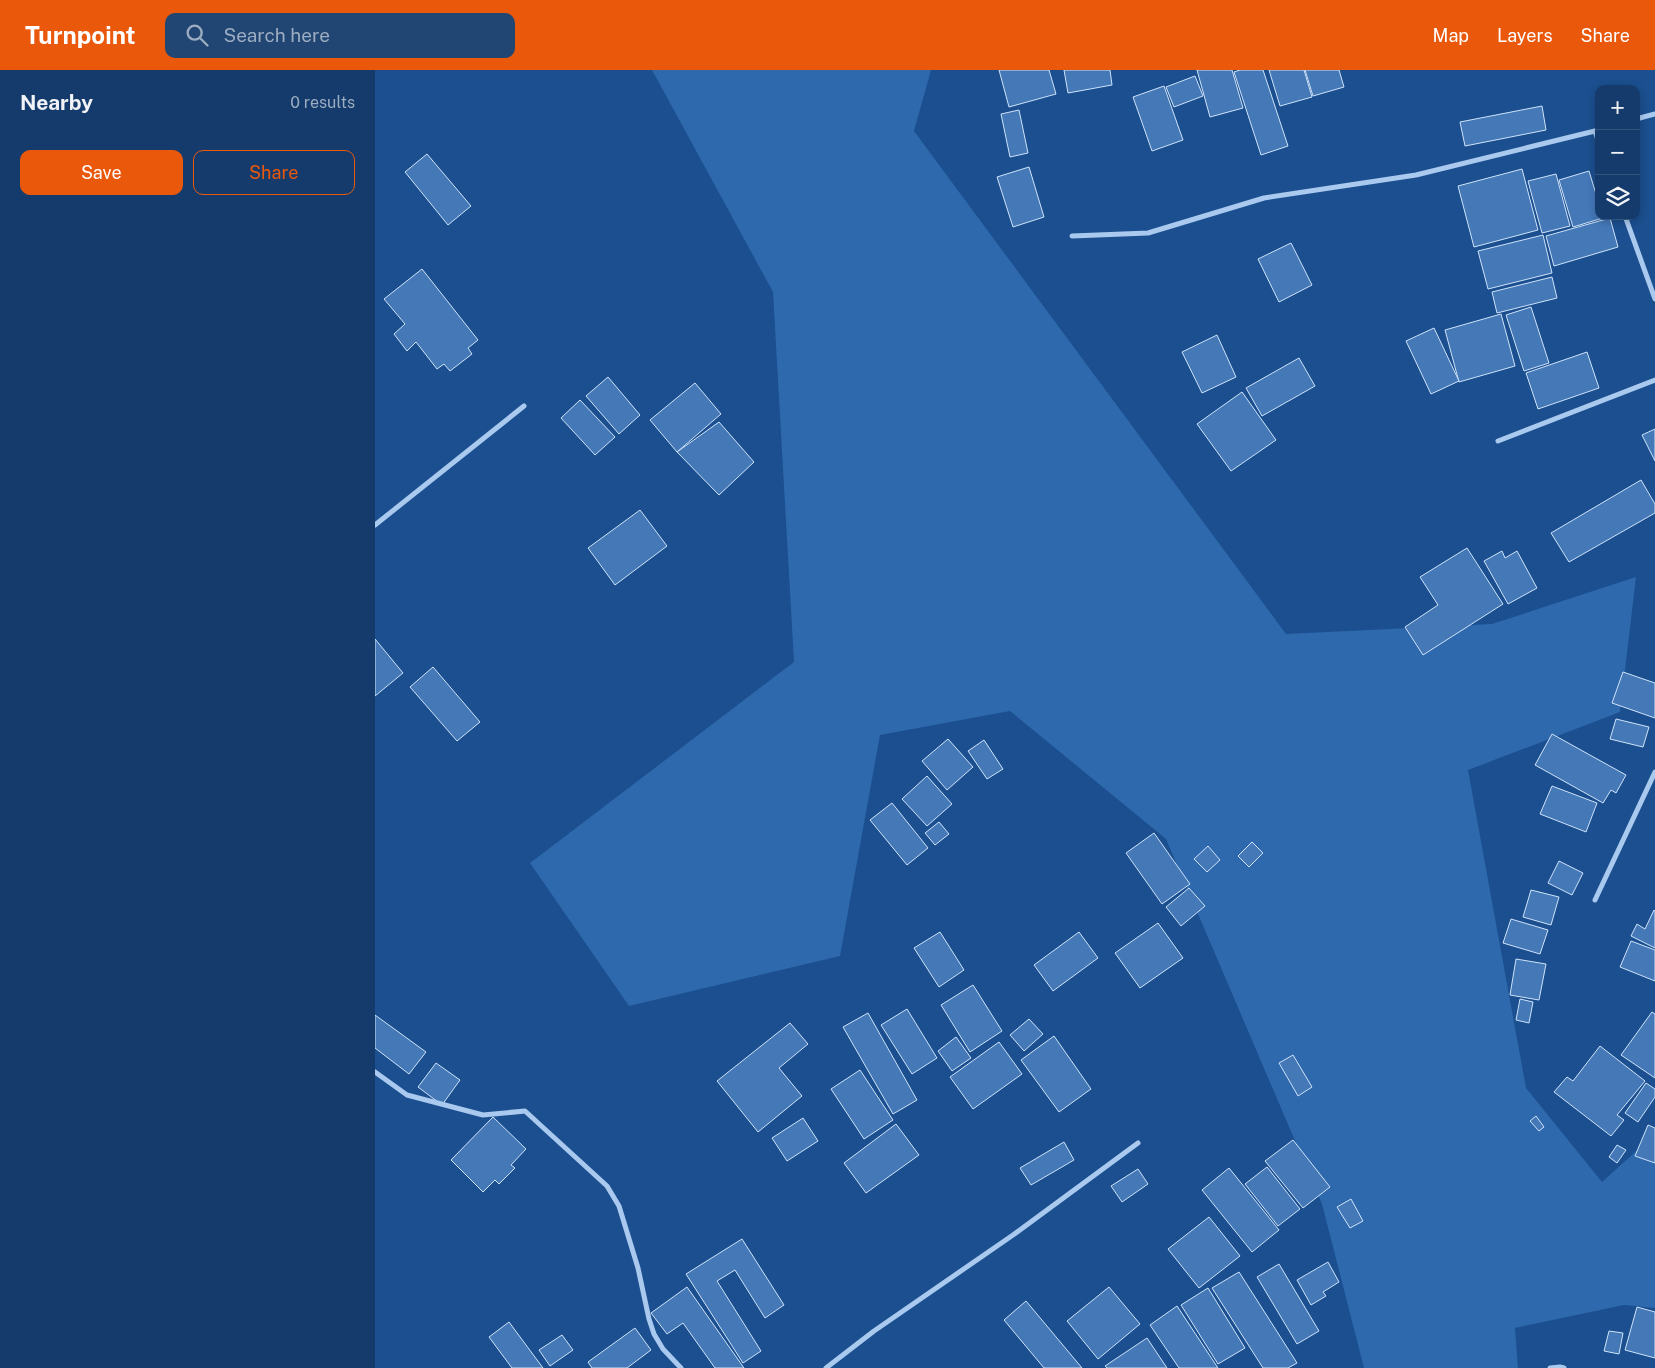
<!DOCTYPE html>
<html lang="en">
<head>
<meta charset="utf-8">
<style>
	:root { --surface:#143b6b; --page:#214673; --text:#f1f3f6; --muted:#9dadc1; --line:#33557e; --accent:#ea580c }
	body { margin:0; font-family:"Public Sans",sans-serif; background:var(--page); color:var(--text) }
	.controls { position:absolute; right:15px; top:15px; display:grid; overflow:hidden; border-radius:10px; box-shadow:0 2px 8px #0003 }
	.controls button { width:45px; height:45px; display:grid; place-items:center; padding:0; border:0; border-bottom:1px solid var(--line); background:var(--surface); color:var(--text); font:25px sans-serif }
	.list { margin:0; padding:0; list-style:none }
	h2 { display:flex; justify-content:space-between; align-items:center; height:65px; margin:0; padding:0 20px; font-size:21px }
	h2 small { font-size:16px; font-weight:400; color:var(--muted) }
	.actions { display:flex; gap:10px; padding:15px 20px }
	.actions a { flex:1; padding:11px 0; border:1px solid var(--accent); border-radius:10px; text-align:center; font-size:18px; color:var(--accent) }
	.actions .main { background:var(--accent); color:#fff }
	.icon { flex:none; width:28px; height:28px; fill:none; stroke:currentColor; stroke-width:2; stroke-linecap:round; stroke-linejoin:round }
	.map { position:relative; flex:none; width:1280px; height:1298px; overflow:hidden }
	header { display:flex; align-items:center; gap:30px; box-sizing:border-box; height:70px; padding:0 25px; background:var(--accent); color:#fff }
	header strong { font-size:24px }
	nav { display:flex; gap:28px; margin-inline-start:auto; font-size:18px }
	.search { width:350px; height:45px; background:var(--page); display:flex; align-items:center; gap:12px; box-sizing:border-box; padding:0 18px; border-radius:10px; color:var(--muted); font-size:19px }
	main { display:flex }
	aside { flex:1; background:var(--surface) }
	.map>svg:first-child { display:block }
	.green { fill:#2e69ad }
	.building { fill:#4478b7; stroke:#cfe3fa }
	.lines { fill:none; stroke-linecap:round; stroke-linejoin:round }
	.minor { stroke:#a9c9ee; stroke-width:5 }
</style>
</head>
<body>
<header>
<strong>Turnpoint</strong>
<div class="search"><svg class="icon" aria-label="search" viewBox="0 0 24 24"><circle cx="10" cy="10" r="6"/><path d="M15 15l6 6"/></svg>Search here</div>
<nav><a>Map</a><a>Layers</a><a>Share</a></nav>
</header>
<main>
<aside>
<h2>Nearby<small>0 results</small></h2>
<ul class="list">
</ul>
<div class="actions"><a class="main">Save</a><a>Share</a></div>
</aside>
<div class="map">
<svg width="1280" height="1298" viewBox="0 0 1280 1298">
	<rect width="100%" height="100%" fill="#1b4f8f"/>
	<!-- green -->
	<polygon class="green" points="277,0 556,0 539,61 911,564 1117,554 1261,507 1245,642 1093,700 1151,1018 1227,1112 1280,1064 1280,1238 1249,1235 1140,1258 1143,1298 989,1298 947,1134 791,769 635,641 505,665 465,886 254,936 155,793 419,592 398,222"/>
	<!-- building -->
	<g class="building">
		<polygon points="624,0 674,0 681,24 634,37"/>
		<polygon points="689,0 735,0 737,15 693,23"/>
		<polygon points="822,0 857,0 868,38 835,47"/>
		<polygon points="865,0 888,0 913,76 886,85 859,2"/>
		<polygon points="894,0 929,0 937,27 905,36"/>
		<polygon points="930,0 964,0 969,17 938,26"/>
		<polygon points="820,6 828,26 799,37 791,17"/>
		<polygon points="789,16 808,70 777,81 758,27"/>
		<polygon points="1167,36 1171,60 1090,76 1085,52"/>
		<polygon points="644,40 653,83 635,87 626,44"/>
		<polygon points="52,84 96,136 73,155 30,102"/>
		<polygon points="654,97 669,147 638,157 622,107"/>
		<polygon points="1147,99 1163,160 1099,177 1083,116"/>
		<polygon points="1214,101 1224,134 1224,146 1227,146 1228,148 1198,157 1184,110"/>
		<polygon points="1181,104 1195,156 1167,163 1153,111"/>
		<polygon points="1235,148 1243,177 1179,196 1171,166"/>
		<polygon points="1168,165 1177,203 1113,219 1103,181"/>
		<polygon points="916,173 937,215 904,232 883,189"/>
		<polygon points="47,199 103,270 93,278 97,284 75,301 69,294 62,299 41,272 32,281 19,264 30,254 9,229"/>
		<polygon points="1177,207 1182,228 1122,243 1117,222"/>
		<polygon points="1156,237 1174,293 1149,301 1131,245"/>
		<polygon points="1126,244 1140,296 1084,312 1070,260"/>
		<polygon points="1059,258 1084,311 1056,324 1031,271"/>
		<polygon points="842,265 861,307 827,323 807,282"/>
		<polygon points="1212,282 1224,318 1163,339 1151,303"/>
		<polygon points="924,288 940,316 887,346 871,318"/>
		<polygon points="233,307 265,345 244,364 211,326"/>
		<polygon points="320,313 346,344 302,382 275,350"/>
		<polygon points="867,322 901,370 856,401 822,354"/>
		<polygon points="205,330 240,367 220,385 186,348"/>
		<polygon points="344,352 379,392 344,425 302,382"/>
		<polygon points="1280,359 1280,391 1267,365"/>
		<polygon points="1266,410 1280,434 1280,443 1194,492 1176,463"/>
		<polygon points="265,440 292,476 240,515 213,478"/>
		<polygon points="1092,478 1128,534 1048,585 1030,557 1063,535 1045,507"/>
		<polygon points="1127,481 1130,488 1142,481 1162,518 1133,534 1109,491"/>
		<polygon points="0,569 28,603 0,626"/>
		<polygon points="58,597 105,652 82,671 35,617"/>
		<polygon points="1248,602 1280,613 1280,648 1237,633"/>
		<polygon points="1241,649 1274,657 1268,677 1235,669"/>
		<polygon points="1177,664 1251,705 1241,723 1236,720 1228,733 1160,695"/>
		<polygon points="573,669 598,697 572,720 547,691"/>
		<polygon points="609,670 628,699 612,709 593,681"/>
		<polygon points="552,706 577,734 552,756 527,729"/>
		<polygon points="1177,716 1222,733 1211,762 1165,744"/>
		<polygon points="517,733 553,778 532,795 495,750"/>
		<polygon points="564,752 574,764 560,775 550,763"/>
		<polygon points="779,763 815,814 787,834 751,783"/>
		<polygon points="877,772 888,783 874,797 863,786"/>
		<polygon points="833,776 845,790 832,802 819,789"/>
		<polygon points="1184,791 1208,803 1197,825 1173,813"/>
		<polygon points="814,818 830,836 806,856 791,837"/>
		<polygon points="1156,820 1184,827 1176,855 1148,847"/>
		<polygon points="1279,840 1280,841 1280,878 1256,866 1262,854 1270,859"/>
		<polygon points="1136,849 1173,860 1165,884 1128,873"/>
		<polygon points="783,853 808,888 765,918 740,883"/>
		<polygon points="565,862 589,900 564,917 539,878"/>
		<polygon points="704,862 723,888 678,921 659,895"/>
		<polygon points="1256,871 1280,880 1280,911 1245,897"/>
		<polygon points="1141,889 1171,894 1164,930 1135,925"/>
		<polygon points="598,915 627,961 595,982 566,935"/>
		<polygon points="1145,929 1158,932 1154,953 1141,950"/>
		<polygon points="532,939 562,988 537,1004 506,955"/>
		<polygon points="1277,942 1280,944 1280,1008 1246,985"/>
		<polygon points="493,943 542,1030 518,1044 468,957"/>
		<polygon points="0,945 51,982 34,1004 0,978"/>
		<polygon points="654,949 668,964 649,981 635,965"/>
		<polygon points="415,953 433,974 404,998 427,1026 383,1062 342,1011"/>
		<polygon points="679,966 716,1019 684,1042 646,990"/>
		<polygon points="581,967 596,988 577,1001 563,981"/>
		<polygon points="624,972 647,1004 598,1039 575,1007"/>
		<polygon points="1225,976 1270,1011 1242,1045 1249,1050 1236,1066 1179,1022 1192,1007 1198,1011"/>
		<polygon points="918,985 937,1017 923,1026 904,993"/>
		<polygon points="61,993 85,1010 67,1035 43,1017"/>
		<polygon points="485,1000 518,1050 489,1069 456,1019"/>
		<polygon points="1271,1013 1280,1019 1280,1027 1263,1052 1250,1043"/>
		<polygon points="1161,1046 1169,1057 1164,1061 1155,1051"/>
		<polygon points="118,1047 151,1079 136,1095 140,1098 124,1114 120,1110 108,1122 76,1090"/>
		<polygon points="428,1048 443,1071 412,1091 397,1068"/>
		<polygon points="521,1054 544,1085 491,1123 469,1093"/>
		<polygon points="1273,1055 1280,1058 1280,1093 1260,1086"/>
		<polygon points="918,1070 955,1117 928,1138 890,1091"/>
		<polygon points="689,1072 699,1090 656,1115 645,1098"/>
		<polygon points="1242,1075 1251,1080 1242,1093 1234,1087"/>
		<polygon points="892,1097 925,1139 903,1156 870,1114"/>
		<polygon points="854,1098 904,1160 877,1182 827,1120"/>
		<polygon points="763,1099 773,1114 747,1132 736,1116"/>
		<polygon points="976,1129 988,1151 975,1158 962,1137"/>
		<polygon points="834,1147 865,1186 824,1218 793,1179"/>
		<polygon points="367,1169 409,1235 390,1248 360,1200 342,1211 386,1281 368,1293 311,1204"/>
		<polygon points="953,1192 964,1212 948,1222 951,1226 936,1235 922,1210"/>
		<polygon points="904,1194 944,1261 922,1274 882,1207"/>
		<polygon points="864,1202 922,1293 913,1298 888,1298 837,1218"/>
		<polygon points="312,1217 369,1298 340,1298 308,1253 292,1264 276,1243"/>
		<polygon points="734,1217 765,1254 723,1289 692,1251"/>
		<polygon points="833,1218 870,1278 843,1294 806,1235"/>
		<polygon points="651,1231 707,1298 669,1298 629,1250"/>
		<polygon points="802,1236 843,1298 804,1298 775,1255"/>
		<polygon points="1262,1237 1280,1242 1280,1288 1250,1280"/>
		<polygon points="134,1252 168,1298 137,1298 114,1267"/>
		<polygon points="260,1258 276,1280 252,1298 217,1298 213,1292"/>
		<polygon points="1234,1261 1248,1263 1244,1284 1229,1281"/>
		<polygon points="187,1265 198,1280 175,1296 164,1280"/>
		<polygon points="772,1268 792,1298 732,1298 730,1296"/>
	</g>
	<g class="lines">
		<!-- minor -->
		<g class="minor">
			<polyline points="1261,49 1280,44"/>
			<polyline points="1220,61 1224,73"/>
			<polyline points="1250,146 1280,229"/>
			<polyline points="697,166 773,163 889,128 1041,105 1224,60"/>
			<polyline points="1123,371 1280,310"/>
			<polyline points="0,455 149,336"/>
			<polyline points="1220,830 1280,702"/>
			<polyline points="0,1002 32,1025 108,1045 150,1041 232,1116 244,1136 263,1198 274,1249 279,1264 288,1279 306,1298"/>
			<polyline points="451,1298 499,1261 638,1165 763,1073"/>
			<polyline points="1175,1298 1185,1297 1189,1298"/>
		</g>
	</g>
</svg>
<div class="controls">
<button>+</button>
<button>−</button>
<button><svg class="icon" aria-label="layers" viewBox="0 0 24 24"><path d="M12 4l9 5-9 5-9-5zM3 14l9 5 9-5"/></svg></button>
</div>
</div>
</main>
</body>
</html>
